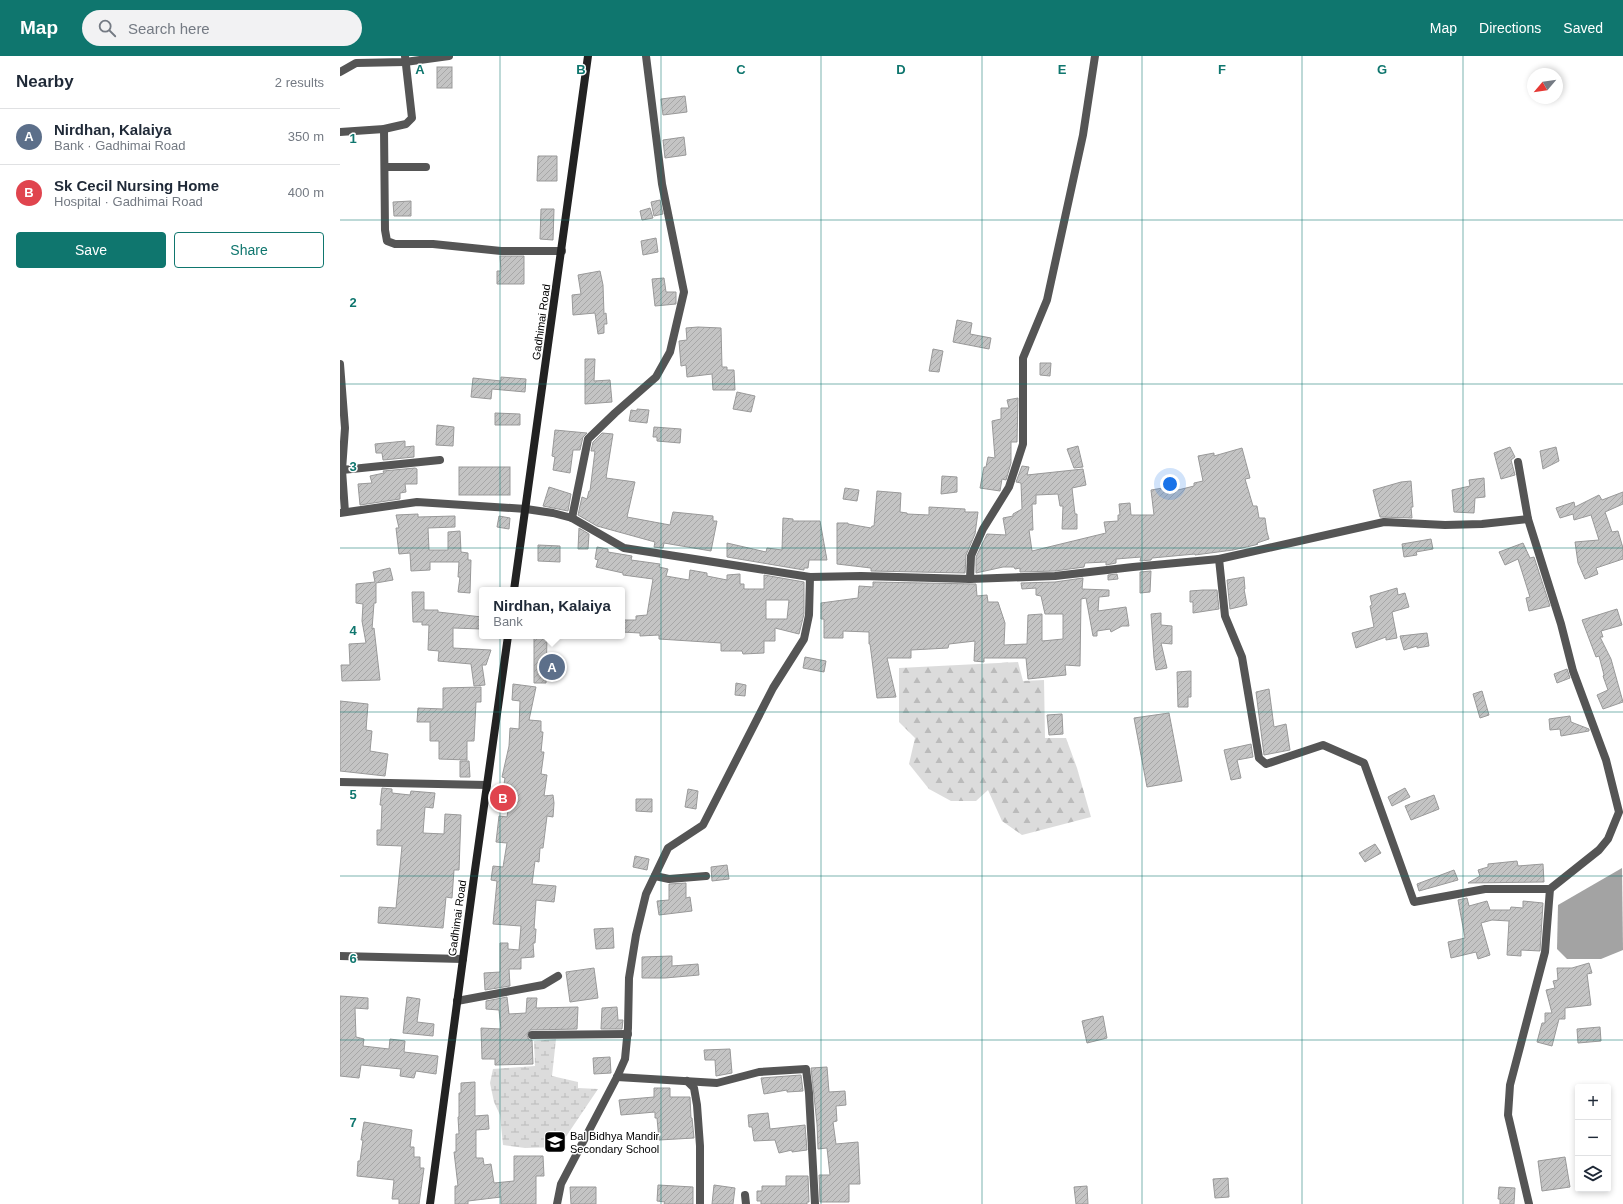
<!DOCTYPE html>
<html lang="en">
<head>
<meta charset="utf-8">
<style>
	:root { --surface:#fff; --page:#f2f2f3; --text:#1f2937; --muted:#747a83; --line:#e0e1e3; --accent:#0f766e }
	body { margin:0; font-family:Helvetica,sans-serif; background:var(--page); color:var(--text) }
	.controls { position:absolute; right:12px; bottom:12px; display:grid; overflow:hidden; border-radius:4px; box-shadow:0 2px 6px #0003 }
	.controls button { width:36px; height:36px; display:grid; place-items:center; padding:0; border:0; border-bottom:1px solid var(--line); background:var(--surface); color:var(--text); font:20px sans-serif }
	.compass { position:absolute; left:1187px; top:12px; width:36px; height:36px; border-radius:50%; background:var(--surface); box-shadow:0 2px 6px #0003; rotate:241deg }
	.you { position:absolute; left:830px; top:428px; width:14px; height:14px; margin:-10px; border:3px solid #fff; border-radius:50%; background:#1a73e8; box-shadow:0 0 0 6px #1a73e833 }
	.badge { display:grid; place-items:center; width:26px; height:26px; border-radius:50%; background:var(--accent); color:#fff; font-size:13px; font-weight:700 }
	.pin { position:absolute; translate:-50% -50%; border:2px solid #fff; box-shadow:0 1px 4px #0006 }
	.popup { position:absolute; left:139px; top:531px; width:146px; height:52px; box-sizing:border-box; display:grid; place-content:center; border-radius:4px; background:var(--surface); filter:drop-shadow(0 1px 3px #0005); font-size:13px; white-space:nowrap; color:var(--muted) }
	.popup b { font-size:15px; color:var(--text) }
	.popup::after { content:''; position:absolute; left:50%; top:100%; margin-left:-8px; border:8px solid transparent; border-top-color:var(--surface) }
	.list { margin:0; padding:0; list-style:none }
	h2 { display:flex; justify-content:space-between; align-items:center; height:52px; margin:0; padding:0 16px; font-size:17px }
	h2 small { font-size:13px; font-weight:400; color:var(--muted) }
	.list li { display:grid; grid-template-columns:26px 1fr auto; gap:12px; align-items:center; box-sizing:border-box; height:56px; padding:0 16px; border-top:1px solid var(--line) }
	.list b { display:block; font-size:15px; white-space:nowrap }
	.list p { margin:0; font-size:13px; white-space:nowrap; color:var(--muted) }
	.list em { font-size:13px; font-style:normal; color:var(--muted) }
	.actions { display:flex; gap:8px; padding:12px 16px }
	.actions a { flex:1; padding:9px 0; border:1px solid var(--accent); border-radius:4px; text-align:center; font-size:14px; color:var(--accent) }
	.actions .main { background:var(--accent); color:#fff }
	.icon { flex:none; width:22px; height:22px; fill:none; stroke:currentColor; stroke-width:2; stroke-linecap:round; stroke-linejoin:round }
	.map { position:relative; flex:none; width:1283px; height:1148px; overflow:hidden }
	header { display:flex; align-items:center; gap:24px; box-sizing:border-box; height:56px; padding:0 20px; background:var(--accent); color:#fff }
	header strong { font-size:19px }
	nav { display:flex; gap:22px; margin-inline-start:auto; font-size:14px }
	.search { width:280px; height:36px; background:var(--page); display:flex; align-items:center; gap:10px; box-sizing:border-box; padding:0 14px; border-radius:22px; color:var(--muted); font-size:15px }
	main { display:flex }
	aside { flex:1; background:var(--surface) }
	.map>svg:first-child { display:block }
	.forest { fill:url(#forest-firs) }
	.wetland { fill:url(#wetland-marsh) }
	.water { fill:#a3a3a3 }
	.building { fill:url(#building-hatch); stroke:#999; fill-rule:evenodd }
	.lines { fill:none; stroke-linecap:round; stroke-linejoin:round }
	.street { stroke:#555; stroke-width:8 }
	.secondary { stroke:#222; stroke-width:8 }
	.grid { fill:none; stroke:#0f766e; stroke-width:1; stroke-opacity:0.55 }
	.labels { text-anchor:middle; stroke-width:3; stroke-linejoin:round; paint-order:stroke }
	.street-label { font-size:11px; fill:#000; stroke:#fff }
	.poi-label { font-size:11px; fill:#000; stroke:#fff; text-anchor:start }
	.grid-label { font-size:13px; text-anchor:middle; font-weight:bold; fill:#0f766e; stroke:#fff; stroke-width:3; stroke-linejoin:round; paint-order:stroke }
</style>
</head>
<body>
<header>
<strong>Map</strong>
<div class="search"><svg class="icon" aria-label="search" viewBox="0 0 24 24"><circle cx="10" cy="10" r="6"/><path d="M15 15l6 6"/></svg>Search here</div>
<nav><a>Map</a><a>Directions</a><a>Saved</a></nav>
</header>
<main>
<aside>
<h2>Nearby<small>2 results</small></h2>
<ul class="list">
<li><span class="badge" style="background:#5c6f8a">A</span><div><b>Nirdhan, Kalaiya</b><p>Bank · Gadhimai Road</p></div><em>350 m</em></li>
<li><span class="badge" style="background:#e0444e">B</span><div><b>Sk Cecil Nursing Home</b><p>Hospital · Gadhimai Road</p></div><em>400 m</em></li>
</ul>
<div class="actions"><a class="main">Save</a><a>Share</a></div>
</aside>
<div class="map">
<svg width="1283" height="1148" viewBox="0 0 1283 1148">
	<defs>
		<pattern id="forest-firs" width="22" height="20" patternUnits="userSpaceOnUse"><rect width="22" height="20" fill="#dcdcdc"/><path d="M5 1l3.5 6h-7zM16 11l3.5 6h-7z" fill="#bbb"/></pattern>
		<pattern id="wetland-marsh" width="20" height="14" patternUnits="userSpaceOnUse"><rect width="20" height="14" fill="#dcdcdc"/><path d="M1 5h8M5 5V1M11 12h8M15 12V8" fill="none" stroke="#bbb"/></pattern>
		<pattern id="building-hatch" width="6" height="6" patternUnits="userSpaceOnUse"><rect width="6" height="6" fill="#c4c4c4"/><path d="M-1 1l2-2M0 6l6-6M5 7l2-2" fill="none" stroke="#a7a7a7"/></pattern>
	</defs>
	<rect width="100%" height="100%" fill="#fff"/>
	<!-- forest -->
	<polygon class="forest" points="678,606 683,625 704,624 705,682 726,682 737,712 751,761 682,779 662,765 648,734 636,745 611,745 589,733 569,708 575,682 559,666 559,612"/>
	<!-- wetland -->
	<polygon class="wetland" points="216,983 212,1020 238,1026 238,1032 258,1033 219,1091 185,1092 163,1089 160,1059 154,1046 150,1027 153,1013 195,1010 194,985"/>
	<!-- water -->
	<polygon class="water" points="1282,812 1283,894 1261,903 1227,903 1217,893 1218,849"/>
	<!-- building -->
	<g class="building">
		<rect x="97" y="11" width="15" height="21"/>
		<polygon points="345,40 347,56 323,59 321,43"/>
		<polygon points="344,81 346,99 325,102 323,84"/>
		<polygon points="198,100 217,100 217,125 197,125"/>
		<polygon points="320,144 323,158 314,160 311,146"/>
		<polygon points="71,145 71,160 54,160 53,146"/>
		<polygon points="310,152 313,162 302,164 300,155"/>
		<polygon points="201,153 214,153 213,184 200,183"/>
		<polygon points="316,182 318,196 303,199 301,185"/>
		<polygon points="160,200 184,200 184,228 157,228 157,215 161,215"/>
		<polygon points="260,215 263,229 264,258 266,257 267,268 264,268 264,277 258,278 255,257 233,259 232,239 241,238 238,219"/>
		<polygon points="324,222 326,236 336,236 336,248 315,250 312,223"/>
		<polygon points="617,264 632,267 630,278 651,282 649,293 613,286"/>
		<polygon points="358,271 381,272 382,311 387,311 387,314 394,314 395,334 373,334 372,318 347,321 346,309 341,310 339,285 347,284 346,272"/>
		<polygon points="593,293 603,295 599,316 589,315"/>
		<polygon points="245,303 255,303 254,325 270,324 272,346 245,348"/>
		<polygon points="700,307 711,307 710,320 700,319"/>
		<polygon points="161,321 186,323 185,336 152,333 151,343 131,341 133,322 161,325"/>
		<polygon points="397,336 415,340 411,356 393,353"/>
		<polygon points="678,342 677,386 671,386 671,407 666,424 662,423 660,435 640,432 644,411 646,411 648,401 655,402 652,365 661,363 661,352 669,352 667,344"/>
		<polygon points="297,353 309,354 307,367 289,365 291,354 297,355"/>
		<polygon points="155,357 180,358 180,369 155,369"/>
		<polygon points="97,369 114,371 113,390 96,389"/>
		<polygon points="314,371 341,373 340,387 317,385 317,381 313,381"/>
		<polygon points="215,374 247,377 243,381 240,394 233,394 230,417 213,414 215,401 212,400"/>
		<polygon points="262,377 273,378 266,422 295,426 287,461 330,469 333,456 373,460 373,465 377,465 371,495 324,487 323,492 314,491 315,486 257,470 238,459 242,441 247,443 249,435 250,435 255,395 251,395 253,386"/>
		<polygon points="65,385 65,391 74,390 74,401 43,404 42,397 36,397 35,388"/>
		<polygon points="738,390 743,411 734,412 727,393"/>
		<polygon points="1170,391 1175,401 1171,404 1175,419 1161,423 1154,397"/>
		<polygon points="1216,391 1219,405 1203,413 1200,395"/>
		<polygon points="902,392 910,422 905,423 913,450 917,450 919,462 925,462 927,476 929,483 917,487 918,488 915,489 893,494 855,499 855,498 812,502 811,504 800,505 801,501 776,503 776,507 766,509 766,506 745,507 744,511 715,515 680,516 680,512 675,513 674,511 663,511 636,517 636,501 647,478 666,479 663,462 673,460 673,458 682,453 681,427 676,426 682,410 689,411 687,419 743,413 746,429 732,432 735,458 737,458 737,473 722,473 723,450 720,450 718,438 696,439 696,448 692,448 693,474 689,474 692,495 766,477 764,466 778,465 778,459 780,459 779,448 790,447 791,459 814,459 811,434 829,431 830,436 854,430 854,427 863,425 858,400 874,397 874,400"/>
		<rect x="119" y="411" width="51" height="28"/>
		<polygon points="75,412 77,413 77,428 65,428 66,436 60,437 60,443 20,449 18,428 32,427 30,420 44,417 43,415"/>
		<polygon points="602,420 617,421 617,436 601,438"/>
		<polygon points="1144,422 1145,441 1135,442 1134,457 1114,456 1112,434 1130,430 1129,424"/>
		<polygon points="1071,425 1073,451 1071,451 1072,462 1040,461 1033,434 1061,426"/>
		<polygon points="209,431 231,438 228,455 203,450"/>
		<polygon points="505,432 519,434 517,445 503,443"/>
		<polygon points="537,435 561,437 560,456 567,457 567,458 589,459 589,451 625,453 625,456 638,456 635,478 626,499 625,517 531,515 531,512 497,508 497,467 508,467 508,468 531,472 532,470 534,470"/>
		<polygon points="1283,436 1283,448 1265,456 1272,476 1278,475 1283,492 1283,503 1256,512 1258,518 1245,523 1238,507 1235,486 1259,484 1251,459 1234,464 1233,458 1220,462 1216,452 1234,446 1235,451 1259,439 1262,444"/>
		<polygon points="78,458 78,461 115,460 115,471 88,472 89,494 108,494 108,476 120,475 121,496 128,497 128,504 131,504 130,537 118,536 120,521 118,521 119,506 90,506 90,514 71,515 70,497 59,498 56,472 59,472 56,459"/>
		<polygon points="159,460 170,462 169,473 157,471"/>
		<polygon points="443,462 453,463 453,465 480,465 487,504 469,504 468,512 464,512 464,514 387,501 387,487 426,496 427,492 442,494"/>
		<polygon points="239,472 249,478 248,493 238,493"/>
		<polygon points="1091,483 1093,493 1076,496 1077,499 1064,501 1062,488"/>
		<polygon points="1183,487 1190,502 1194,501 1210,550 1189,555 1186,542 1190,541 1178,503 1165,509 1159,496"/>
		<polygon points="198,489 220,490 220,506 198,505"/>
		<path d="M257 491 268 493V496L292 500 291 504 320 508 319 511 328 513 326 520 349 524 350 514 367 517V520L387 524V519L400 518V528H404V533H424V519L464 526V558L459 578 435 572V585H424V597L403 598 402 595H381V587L319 583V579L300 580V577L282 576V564H296V560L307 559 313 523 283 519V517L256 511 258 504 255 503ZM426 544H449L447 563H426Z"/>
		<polygon points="50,512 53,524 36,527 36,547 34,547 32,573 34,572 40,624 2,625 1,609 10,609 9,588 26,587 22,565 23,548 16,547 16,528 35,526 33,516"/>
		<polygon points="811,515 810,536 800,537 800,516"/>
		<polygon points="777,518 778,523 768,524 768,519"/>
		<polygon points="904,521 905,533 904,533 907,549 890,553 887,524"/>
		<polygon points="743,522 742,533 769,534 769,540 759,541 758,555 786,551 789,570 782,570 771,576 770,573 757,575 757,580 753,580 746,542 741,543 740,610 725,609 726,619 688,623 686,602 644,602 644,606 634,605 635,585 609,588 608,592 571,594 571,602 547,602 556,641 537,642 530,588 529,588 529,576 503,575 503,582 484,582 484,563 481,563 481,547 518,542 519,530 533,531 533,526 636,528 637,540 647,539 648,546 658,546 665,567 664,589 687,588 688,559 702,558 702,585 723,583 723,558 705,558 701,540 696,539 696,532 682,533 681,527 715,526"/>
		<polygon points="1057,532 1058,539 1065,537 1069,551 1052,556 1057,582 1046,584 1046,581 1016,592 1012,577 1034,571 1030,550 1032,549 1030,540"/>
		<polygon points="863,534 877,534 879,553 853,557 853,546 850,546 850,535"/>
		<polygon points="72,536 84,536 84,554 98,554 98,556 142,561 142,573 113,572 113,592 151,594 146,609 142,609 145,629 134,630 131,608 98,605 99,595 88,594 89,569 82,569 82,566 73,566"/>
		<polygon points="1277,553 1282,569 1261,575 1263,581 1260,581 1271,603 1283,646 1263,653 1257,639 1268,634 1263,620 1264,619 1259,600 1256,601 1242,564"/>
		<polygon points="821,557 821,569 832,570 832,588 821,587 827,612 816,614 814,602 811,558"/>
		<polygon points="1087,577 1089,590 1077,592 1077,590 1064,594 1060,580"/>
		<polygon points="194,580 207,580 206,627 194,627"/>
		<polygon points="465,601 486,605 484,616 463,612"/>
		<polygon points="1227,613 1230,622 1217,627 1214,618"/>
		<polygon points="851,615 851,641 848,641 848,651 838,651 837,616"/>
		<polygon points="396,627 406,629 405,640 395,639"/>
		<polygon points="173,628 196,631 189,664 201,665 201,676 203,676 201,696 204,696 201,718 207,719 204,740 213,739 214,747 213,761 207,760 203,792 200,792 199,806 195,805 192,828 216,830 214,846 196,844 194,873 196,873 195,887 193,887 194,901 181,902 181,913 169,913 170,930 145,934 144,917 160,916 160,887 168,887 168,893 179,894 181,870 153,868 157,825 151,824 153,810 163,811 167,787 156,786 159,760 167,761 170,741 162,740 165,722 162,721 169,690 170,672 179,673 180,645 172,644"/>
		<polygon points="141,631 141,646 136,646 134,685 127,685 127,704 99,703 99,685 90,685 90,666 77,666 78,652 103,653 103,632"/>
		<polygon points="929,633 934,671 946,668 950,694 924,699 916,636"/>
		<polygon points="1142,635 1149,659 1140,662 1133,638"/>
		<polygon points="0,645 28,648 26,674 32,675 30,695 48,698 45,720 0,715"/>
		<polygon points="829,657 842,725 807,731 794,662"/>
		<polygon points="722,658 723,678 709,679 707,659"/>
		<polygon points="1230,660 1231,666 1249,673 1249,675 1221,680 1220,673 1210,674 1209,663"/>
		<polygon points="911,688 913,701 897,704 901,722 891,724 884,694"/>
		<polygon points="120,705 129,705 130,721 120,721"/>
		<polygon points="42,732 52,733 52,737 70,739 71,735 95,737 93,752 85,751 83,777 104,778 105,758 121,759 119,814 114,814 112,842 106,841 103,872 38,867 39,851 56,852 62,790 37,789 37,774 41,774 42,749 40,749"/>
		<polygon points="1065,732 1070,741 1052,750 1048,741"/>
		<polygon points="348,733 358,735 356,753 345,751"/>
		<polygon points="1094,739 1099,753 1071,764 1065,750"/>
		<polygon points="296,743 312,743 312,756 296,755"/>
		<polygon points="1035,788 1041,797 1025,806 1019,797"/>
		<polygon points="295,800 309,803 307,814 293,811"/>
		<polygon points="1177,805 1178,810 1203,808 1204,826 1128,827 1140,820 1138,814 1148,811 1148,808"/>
		<polygon points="387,809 389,823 372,825 371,811"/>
		<polygon points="1114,814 1118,824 1079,835 1077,828"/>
		<polygon points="346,827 346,842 350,841 352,855 319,859 317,845 329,844 329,828"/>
		<polygon points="1127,842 1129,850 1147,845 1150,854 1170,854 1171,851 1183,852 1183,845 1203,847 1200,895 1181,894 1181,900 1167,899 1169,865 1152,864 1141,867 1150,899 1138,903 1136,896 1111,902 1108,886 1125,882 1118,844"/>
		<polygon points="273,872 274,892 256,893 254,873"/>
		<polygon points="332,900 332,910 358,908 359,919 325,922 302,922 302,901"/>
		<polygon points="1249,907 1252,917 1247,918 1251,949 1225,952 1225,963 1219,963 1212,990 1197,986 1202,967 1205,967 1205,957 1212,957 1206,934 1215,932 1213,925 1218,924 1217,912 1232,912"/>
		<polygon points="254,912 258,942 230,946 226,916"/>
		<polygon points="0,940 28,942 28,953 15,952 16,981 24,983 23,990 49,993 50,983 65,985 64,996 98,1000 96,1018 76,1015 74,1022 60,1020 61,1013 22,1009 21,1009 19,1022 0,1020"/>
		<polygon points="67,941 80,943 77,966 94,968 93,980 63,977"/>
		<polygon points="167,941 169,958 186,957 187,942 197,942 196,952 238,951 237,973 190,974 187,979 189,984 192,984 193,1008 155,1009 155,1003 142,1003 141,972 161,973 159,954 146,953 146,945"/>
		<polygon points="277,951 278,964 283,964 282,973 261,973 262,952"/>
		<polygon points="763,960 767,982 747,987 742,965"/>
		<polygon points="1260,971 1261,985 1238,987 1237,973"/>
		<polygon points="390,993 392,1017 376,1020 375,1004 365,1004 364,994"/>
		<polygon points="270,1001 271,1017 254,1018 253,1002"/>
		<polygon points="487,1011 489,1036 505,1035 506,1049 496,1050 497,1065 493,1066 496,1088 518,1086 520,1128 509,1128 509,1146 480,1146 479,1119 490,1119 487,1092 478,1093 477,1068 471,1012"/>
		<polygon points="461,1019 463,1035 447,1036 447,1034 424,1038 421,1022"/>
		<polygon points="135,1026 135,1060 148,1059 149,1073 136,1074 136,1102 143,1102 144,1109 151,1108 154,1127 174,1125 174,1100 203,1100 204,1120 196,1120 196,1148 161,1148 161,1141 128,1145 128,1148 115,1148 115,1130 118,1130 114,1096 116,1096 116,1078 119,1078 118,1061 119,1061 119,1037 121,1037 121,1027"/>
		<polygon points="314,1032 330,1032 330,1041 350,1041 351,1062 352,1062 354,1082 319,1084 317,1062 315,1062 315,1056 281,1059 279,1044 314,1041"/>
		<polygon points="428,1057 430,1073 465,1069 467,1094 452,1096 452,1094 439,1097 435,1084 414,1085 412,1071 409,1071 408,1059"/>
		<polygon points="24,1066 72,1074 70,1091 74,1091 74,1101 80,1101 80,1112 84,1112 79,1148 59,1148 59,1143 52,1143 54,1124 17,1120 18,1105 20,1105 23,1084 21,1084"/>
		<polygon points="1225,1101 1230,1131 1202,1135 1198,1105"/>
		<polygon points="446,1120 468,1120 469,1146 467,1146 467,1148 421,1148 421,1145 417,1145 417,1135 422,1135 422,1130 446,1130"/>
		<polygon points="888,1122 889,1141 875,1142 873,1123"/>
		<polygon points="318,1129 353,1131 353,1148 324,1148 325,1146 317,1145"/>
		<polygon points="374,1129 395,1132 393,1148 372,1148"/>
		<polygon points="747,1130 748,1148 736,1148 734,1131"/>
		<polygon points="230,1131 256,1131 256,1148 231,1148"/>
		<polygon points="1159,1131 1175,1132 1174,1148 1160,1148 1160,1143 1158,1143"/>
	</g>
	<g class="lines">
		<!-- street -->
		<g class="street">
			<polyline points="0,16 16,7 65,6 109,0"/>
			<polyline points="44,73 45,174 47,185 55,188 93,188 161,195 222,195"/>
			<polyline points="0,76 44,73 66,68 72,62 65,0"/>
			<polyline points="45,111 86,111"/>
			<polyline points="0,308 5,372 2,414 100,404"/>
			<polyline points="1178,406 1188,463 1221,568 1233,615 1266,704 1279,756 1268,783 1259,794 1210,833 1205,896 1170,1029 1168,1059 1189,1148"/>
			<polyline points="0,414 2,414 5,456"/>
			<polyline points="0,457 77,446 186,453 213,457 232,462 284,492 470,521 521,520 630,523 715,520 793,511 879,503 1044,466 1105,469 1142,468 1188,463"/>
			<polyline points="232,462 248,383 275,357 316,321 330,296 344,236 322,128 306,0"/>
			<polyline points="879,503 885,560 902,601 919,702 926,708 983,689 1024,707 1074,846 1145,833 1210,833"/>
			<polyline points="630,523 631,500 643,473 669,431 683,388 683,302 707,244 743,79 755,0"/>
			<polyline points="0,726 147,729"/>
			<polyline points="315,820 329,823 366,820"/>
			<polyline points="0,900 123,903"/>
			<polyline points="117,945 203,929 218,920"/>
			<polyline points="192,979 288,978"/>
			<polyline points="277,1021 377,1027 419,1016 466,1013 469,1037 475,1148"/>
			<polyline points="347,1025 354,1032 357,1049 360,1090 360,1148"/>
			<polyline points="405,1139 406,1148"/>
			<polyline points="217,1148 221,1128 277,1021 285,1003 288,972 289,922 296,879 306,838 328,792 363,769 433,632 464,583 469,559 470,521"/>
		</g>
		<!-- secondary -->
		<g class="secondary">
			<polyline points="174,534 248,0"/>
			<polyline points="90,1148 134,821 168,580"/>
		</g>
	</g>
	<!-- grid -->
	<path class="grid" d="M160 0V1148M321 0V1148M481 0V1148M642 0V1148M802 0V1148M962 0V1148M1123 0V1148M0 164H1283M0 328H1283M0 492H1283M0 656H1283M0 820H1283M0 984H1283"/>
	<!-- icons -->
	<defs>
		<g id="school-square" transform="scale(1.15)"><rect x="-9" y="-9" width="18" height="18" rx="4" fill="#000" stroke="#fff"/><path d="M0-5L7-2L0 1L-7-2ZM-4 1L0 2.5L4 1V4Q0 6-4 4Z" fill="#fff"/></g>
	</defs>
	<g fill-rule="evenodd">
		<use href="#school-square" x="215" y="1086"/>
	</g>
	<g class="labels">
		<!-- street labels -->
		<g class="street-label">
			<text transform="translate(201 266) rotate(-82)" y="4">Gadhimai Road</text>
			<text transform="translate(117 862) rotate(-82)" y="4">Gadhimai Road</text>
		</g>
		<!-- poi labels -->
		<g class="poi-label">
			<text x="230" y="1084">Bal Bidhya Mandir<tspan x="230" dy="13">Secondary School</tspan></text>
		</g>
	</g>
	<g class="grid-label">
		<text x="80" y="18">A</text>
		<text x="241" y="18">B</text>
		<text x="401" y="18">C</text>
		<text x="561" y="18">D</text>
		<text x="722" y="18">E</text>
		<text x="882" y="18">F</text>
		<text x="1042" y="18">G</text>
		<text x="13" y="87">1</text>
		<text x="13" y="251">2</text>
		<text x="13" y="415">3</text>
		<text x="13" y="579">4</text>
		<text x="13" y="743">5</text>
		<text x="13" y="907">6</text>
		<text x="13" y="1071">7</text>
	</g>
</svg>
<div class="controls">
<button>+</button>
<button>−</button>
<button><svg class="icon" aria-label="layers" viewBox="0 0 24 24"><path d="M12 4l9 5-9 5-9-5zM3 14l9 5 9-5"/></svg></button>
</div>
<svg class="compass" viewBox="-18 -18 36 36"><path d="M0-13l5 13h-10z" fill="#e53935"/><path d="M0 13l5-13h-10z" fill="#747a83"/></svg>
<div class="you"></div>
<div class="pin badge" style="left:212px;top:611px;background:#5c6f8a">A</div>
<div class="popup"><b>Nirdhan, Kalaiya</b>Bank</div>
<div class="pin badge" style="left:163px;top:742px;background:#e0444e">B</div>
</div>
</main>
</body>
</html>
